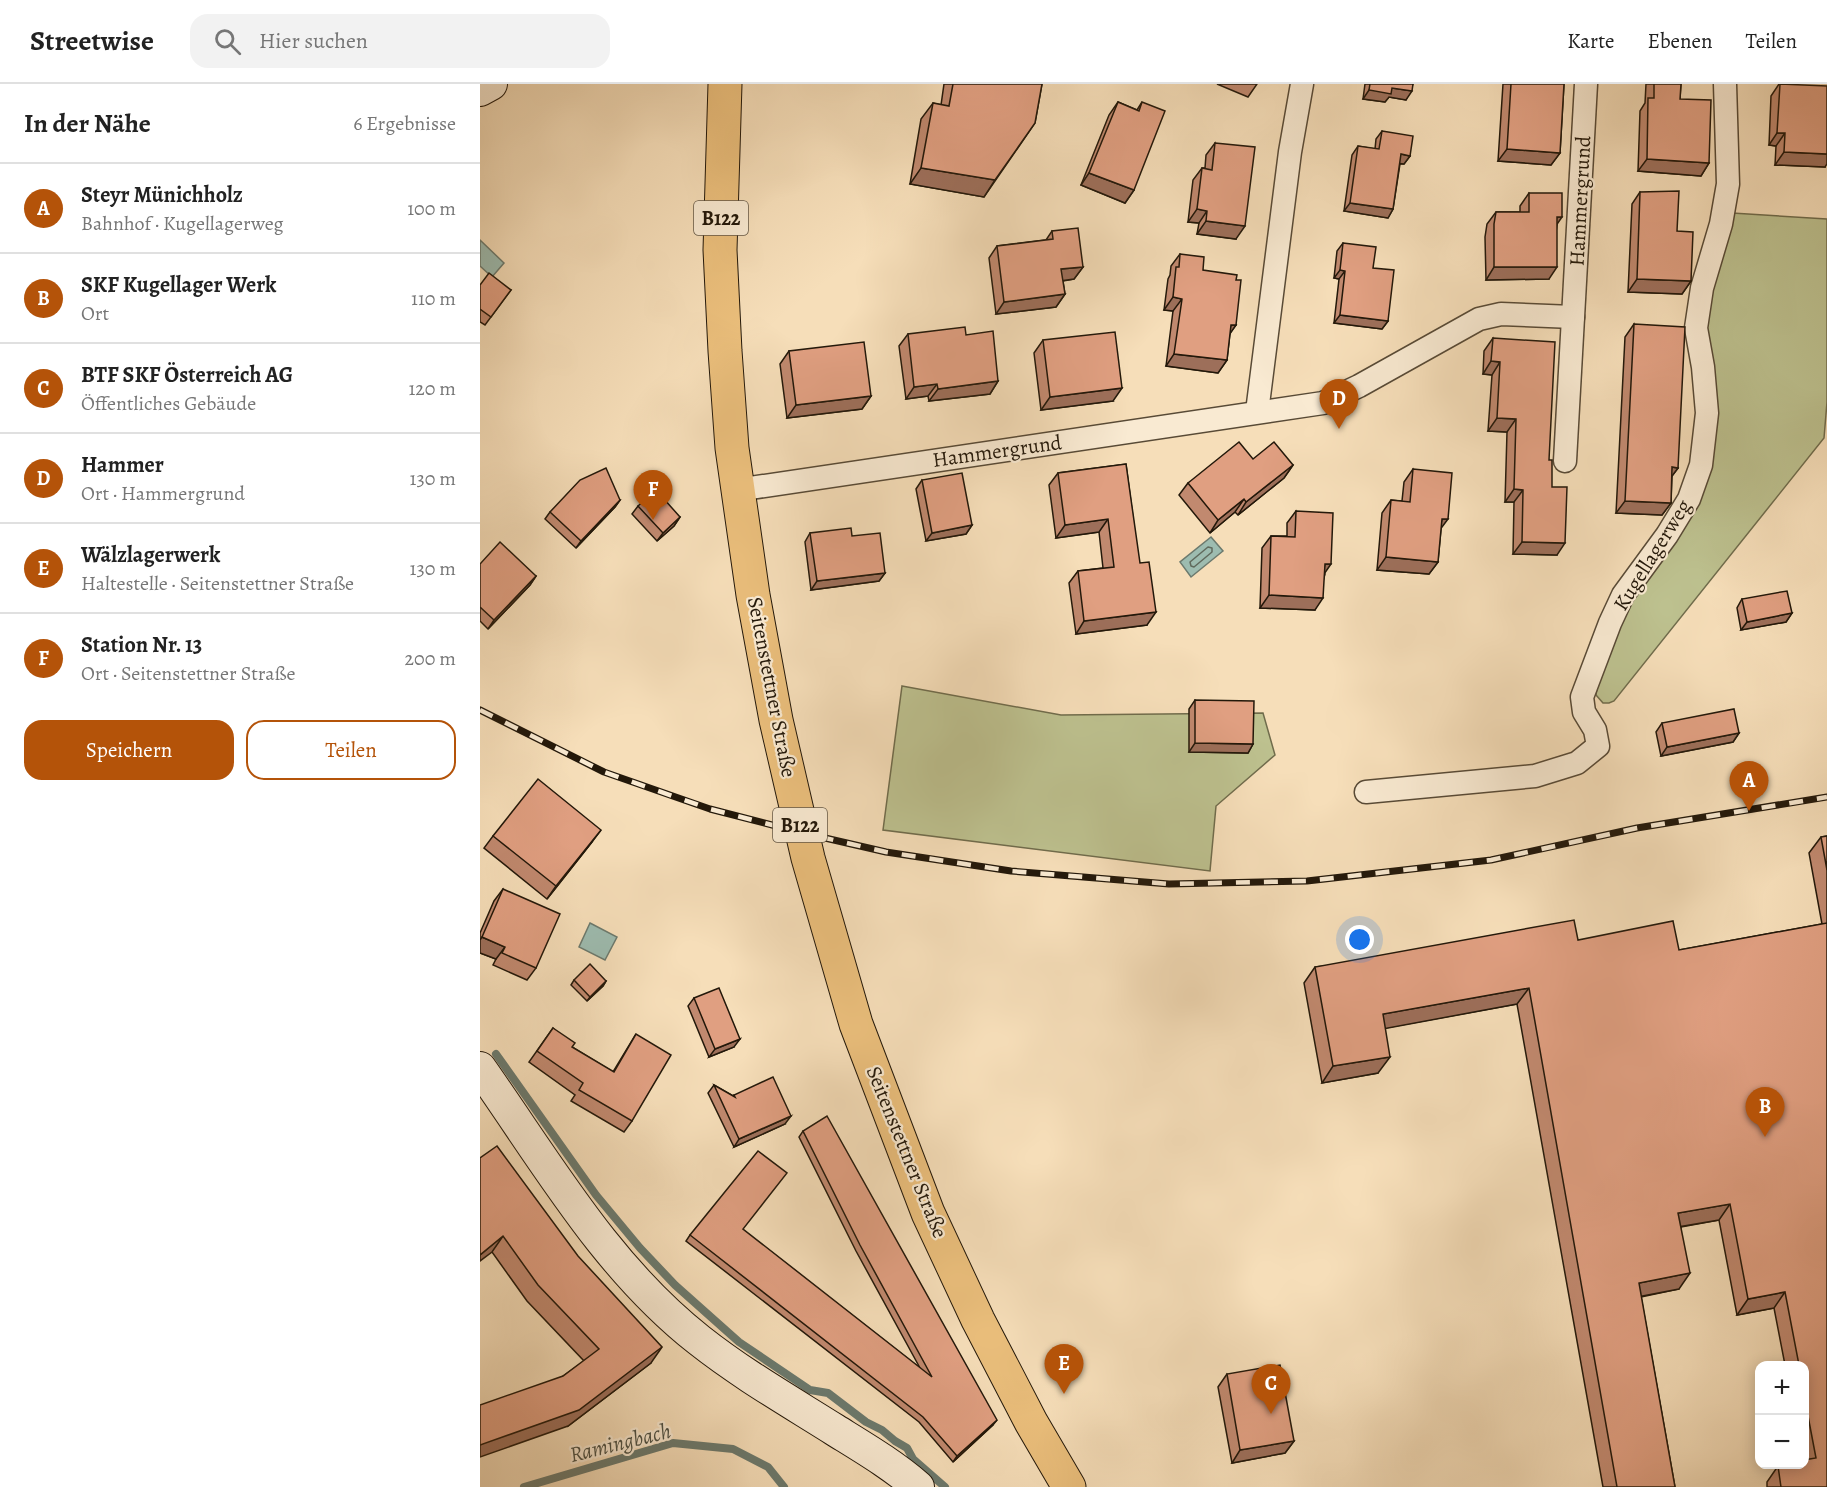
<!DOCTYPE html>
<html lang="de">
<head>
<meta charset="utf-8">
<style>
	:root { --surface:#fff; --page:#f2f2f2; --text:#222; --muted:#767676; --line:#e0e0e0; --accent:#b45309 }
	body { margin:0; font-family:Alegreya,serif; background:var(--page); color:var(--text) }
	.controls { position:absolute; right:18px; bottom:18px; display:grid; overflow:hidden; border-radius:12px; box-shadow:0 3px 15px #0003 }
	.controls button { width:54px; height:54px; display:grid; place-items:center; padding:0; border:0; border-bottom:2px solid var(--line); background:var(--surface); color:var(--text); font:30px sans-serif }
	.you { position:absolute; left:880px; top:856px; width:21px; height:21px; margin:-15px; border:4px solid #fff; border-radius:50%; background:#1a73e8; box-shadow:0 0 0 9px #1a73e833 }
	.badge { display:grid; place-items:center; width:39px; height:39px; border-radius:50%; background:var(--accent); color:#fff; font-size:20px; font-weight:700 }
	.pin { position:absolute; translate:-50% -50px; filter:drop-shadow(0 2px 3px #0008) }
	.pin::after { content:''; position:absolute; top:32px; width:21px; height:18px; background:inherit; clip-path:polygon(0 0,100% 0,50% 100%) }
	.list { margin:0; padding:0; list-style:none }
	h2 { display:flex; justify-content:space-between; align-items:center; height:78px; margin:0; padding:0 24px; font-size:26px }
	h2 small { font-size:20px; font-weight:400; color:var(--muted) }
	.list li { display:grid; grid-template-columns:39px 1fr auto; gap:18px; align-items:center; box-sizing:border-box; height:90px; padding:0 24px; border-top:2px solid var(--line) }
	.list b { display:block; font-size:22px; white-space:nowrap }
	.list p { margin:0; font-size:20px; white-space:nowrap; color:var(--muted) }
	.list em { font-size:20px; font-style:normal; color:var(--muted) }
	.actions { display:flex; gap:12px; padding:18px 24px }
	.actions a { flex:1; padding:14px 0; border:2px solid var(--accent); border-radius:18px; text-align:center; font-size:21px; color:var(--accent) }
	.actions .main { background:var(--accent); color:#fff }
	.icon { flex:none; width:33px; height:33px; fill:none; stroke:currentColor; stroke-width:2; stroke-linecap:round; stroke-linejoin:round }
	.map { position:relative; flex:none; width:1347px; height:1403px; overflow:hidden }
	header { display:flex; align-items:center; gap:36px; box-sizing:border-box; height:84px; padding:0 30px; background:var(--surface); border-bottom:2px solid var(--line) }
	header strong { font-size:28px }
	nav { display:flex; gap:33px; margin-inline-start:auto; font-size:21px }
	.search { width:420px; height:54px; background:var(--page); display:flex; align-items:center; gap:15px; box-sizing:border-box; padding:0 21px; border-radius:18px; color:var(--muted); font-size:22px }
	main { display:flex }
	aside { flex:1; background:var(--surface) }
	.map>svg:first-child { display:block }
	.green { fill:#bdc18f; stroke:#706c4c; stroke-width:1.5 }
	.water { fill:#9dbcb0; stroke:#6c7a6e; stroke-width:1.5 }
	.lines { fill:none; stroke-linecap:round; stroke-linejoin:round }
	.shore { stroke:#606a5d; stroke-width:1.5 }
	.stream { stroke:#6c7a6e; stroke-width:8 }
	.street-casing { stroke:#584a36; stroke-width:25 }
	.secondary-casing { stroke:#23180a; stroke-width:34 }
	.primary-casing { stroke:#23180a; stroke-width:35 }
	.street { stroke:#f9ead2; stroke-width:22 }
	.secondary { stroke:#f9ead2; stroke-width:32 }
	.primary { stroke:#ebbf7c; stroke-width:33 }
	.rail-casing { stroke:#23180a; stroke-width:7 }
	.rail { stroke:#f9ead2; stroke-width:4.5; stroke-dasharray:14; stroke-linecap:butt }
	.wall { fill:#c1896f; stroke:#23180a; stroke-width:1.5 }
	.shaded-wall { fill:#9d6f5a; stroke:#23180a; stroke-width:1.5 }
	.building { fill:#e09f81; stroke:#23180a; stroke-width:1.5 }
	.labels { text-anchor:middle; stroke-width:4.5; stroke-linejoin:round; paint-order:stroke }
	.shield { fill:#f9ead2; stroke:#635746; stroke-width:1.5 }
	.shield-label { font-size:20px; font-weight:bold; fill:#23180a }
	.street-label { font-size:21px; fill:#23180a; stroke:#f9ead2 }
	.water-label { font-size:22px; font-style:italic; fill:#4e5144; stroke:#f9ead2 }
</style>
</head>
<body>
<header>
<strong>Streetwise</strong>
<div class="search"><svg class="icon" aria-label="search" viewBox="0 0 24 24"><circle cx="10" cy="10" r="6"/><path d="M15 15l6 6"/></svg>Hier suchen</div>
<nav><a>Karte</a><a>Ebenen</a><a>Teilen</a></nav>
</header>
<main>
<aside>
<h2>In der Nähe<small>6 Ergebnisse</small></h2>
<ul class="list">
<li><span class="badge">A</span><div><b>Steyr Münichholz</b><p>Bahnhof · Kugellagerweg</p></div><em>100 m</em></li>
<li><span class="badge">B</span><div><b>SKF Kugellager Werk</b><p>Ort</p></div><em>110 m</em></li>
<li><span class="badge">C</span><div><b>BTF SKF Österreich AG</b><p>Öffentliches Gebäude</p></div><em>120 m</em></li>
<li><span class="badge">D</span><div><b>Hammer</b><p>Ort · Hammergrund</p></div><em>130 m</em></li>
<li><span class="badge">E</span><div><b>Wälzlagerwerk</b><p>Haltestelle · Seitenstettner Straße</p></div><em>130 m</em></li>
<li><span class="badge">F</span><div><b>Station Nr. 13</b><p>Ort · Seitenstettner Straße</p></div><em>200 m</em></li>
</ul>
<div class="actions"><a class="main">Speichern</a><a>Teilen</a></div>
</aside>
<div class="map">
<svg width="1347" height="1403" viewBox="0 0 1347 1403">
	<rect width="100%" height="100%" fill="#f6deb9"/>
	<filter id="stains"><feTurbulence type="fractalNoise" baseFrequency=".00333" numOctaves="4"/><feColorMatrix values="0 0 0 0 .2 0 0 0 0 .09 0 0 0 0 .02 0 0 0 .5 -.17"/></filter>
	<radialGradient id="worn" r=".72"><stop offset=".6" stop-color="#630" stop-opacity="0"/><stop offset="1" stop-color="#630" stop-opacity=".3"/></radialGradient>
	<!-- green -->
	<g class="green">
		<polygon points="1252,129 1347,135 1347,318 1344,354 1134,617 1129,619 1123,619 1116,611 1118,596 1145,525 1214,425 1226,239 1239,175"/>
		<polygon points="422,602 581,631 783,629 795,671 736,722 730,787 403,746"/>
	</g>
	<!-- water -->
	<g class="water">
		<polygon points="0,156 24,179 12,193 0,182"/>
		<polygon points="731,453 743,467 711,493 700,478"/>
		<polygon points="110,839 137,853 125,876 99,863"/>
	</g>
	<g class="lines">
		<!-- shore -->
		<polygon class="shore" points="728,463 732,464 732,468 714,483 711,482 710,478"/>
		<!-- stream -->
		<g class="stream">
			<polyline points="16,970 116,1111 160,1164 195,1201 259,1258 330,1306 348,1309 386,1338 402,1346 415,1357 427,1364 433,1375 465,1403"/>
			<polyline points="44,1403 193,1359 253,1365 288,1383 304,1403"/>
		</g>
		<!-- street casing -->
		<g class="street-casing">
			<g id="street">
				<polyline points="777,328 810,68 822,0"/>
				<polyline points="1085,377 1106,0"/>
				<polyline points="257,406 843,319 879,302 999,235 1021,230 1093,233"/>
				<polyline points="886,708 1055,692 1097,679 1118,662 1115,646 1104,628 1102,613 1130,539 1143,511 1187,451 1209,415 1221,381 1227,329 1223,283 1216,244 1222,204 1241,140 1248,100 1245,0"/>
			</g>
		</g>
		<!-- secondary casing -->
		<g class="secondary-casing">
			<g id="secondary">
				<polyline points="0,6 11,0"/>
				<path d="M0 984C67 1079 126 1183 219 1256 262 1290 309 1317 355 1346 384 1364 413 1381 438 1403"/>
			</g>
		</g>
		<!-- primary casing -->
		<g class="primary-casing">
			<polyline id="primary" points="245,0 240,166 245,267 252,364 273,511 296,636 328,774 376,940 448,1129 498,1236 551,1338 589,1403"/>
		</g>
		<!-- street -->
		<use href="#street" class="street"/>
		<!-- secondary -->
		<use href="#secondary" class="secondary"/>
		<!-- primary -->
		<use href="#primary" class="primary"/>
		<!-- rail casing -->
		<g class="rail-casing">
			<polyline id="rail" points="0,626 124,688 230,725 319,748 406,768 531,787 689,800 827,797 1011,776 1157,744 1347,713"/>
		</g>
		<!-- rail -->
		<use href="#rail" class="rail"/>
	</g>
	<!-- wall -->
	<g class="wall">
		<polygon points="464,0 562,0 555,39 504,113 430,100 441,35 453,19 461,21"/>
		<polygon points="737,0 777,0 768,13"/>
		<polygon points="885,0 933,0 926,16 909,13 905,18 883,15"/>
		<polygon points="1023,0 1084,0 1080,69 1071,81 1018,77"/>
		<polygon points="1166,0 1201,0 1200,15 1229,79 1221,92 1158,87 1160,27 1165,19"/>
		<polygon points="1299,0 1316,0 1345,83 1295,81 1296,62 1289,61 1291,12"/>
		<polygon points="638,18 657,26 662,18 654,106 645,119 601,101 629,31"/>
		<polygon points="902,47 930,72 924,80 920,80 913,125 908,134 864,127 872,71 878,62 895,65 896,55"/>
		<polygon points="735,59 756,155 717,150 719,139 708,138 713,96 722,84 725,84 726,71"/>
		<polygon points="1160,108 1197,147 1211,197 1202,210 1148,208 1152,120"/>
		<polygon points="1049,109 1077,141 1069,195 1006,196 1005,153 1007,140 1016,128 1040,128 1040,122"/>
		<polygon points="572,147 603,183 594,195 583,197 585,210 576,223 516,230 509,174 517,162 566,156"/>
		<polygon points="863,159 893,184 908,237 902,245 854,239 859,195 854,194 857,167"/>
		<polygon points="700,170 723,186 756,241 750,249 747,276 738,289 686,282 693,227 684,226 688,195 690,191 691,182"/>
		<polygon points="0,201 31,206 5,241 0,238"/>
		<polygon points="1154,240 1198,384 1192,392 1191,419 1182,431 1136,429 1145,253"/>
		<polygon points="428,250 486,251 518,297 510,310 449,317 448,312 426,315 419,262"/>
		<polygon points="1013,254 1069,376 1077,471 1033,470 1034,418 1025,418 1027,348 1008,347 1012,291 1003,290 1004,267"/>
		<polygon points="563,256 633,317 561,326 554,269"/>
		<polygon points="309,267 391,312 382,325 307,334 300,280"/>
		<polygon points="773,375 813,381 804,394 758,431 755,428 730,449 699,411 708,399"/>
		<polygon points="646,380 667,541 596,550 589,499 598,487 623,484 619,448 576,454 569,401 578,389"/>
		<polygon points="933,385 961,445 958,478 949,490 897,486 902,429 911,416 922,417 924,398"/>
		<polygon points="442,396 492,441 486,450 446,457 436,405"/>
		<polygon points="140,416 135,423 96,464 65,435 70,428"/>
		<polygon points="158,422 200,433 194,442 177,457 152,430"/>
		<polygon points="816,427 845,490 835,526 780,524 782,464 791,452 807,452 807,439"/>
		<polygon points="330,449 372,452 405,489 399,497 331,506 325,458"/>
		<polygon points="0,480 56,492 50,501 8,545 0,537"/>
		<polygon points="1262,515 1312,529 1306,538 1261,546 1257,524"/>
		<polygon points="715,616 773,660 768,669 709,668 709,625"/>
		<polygon points="1182,639 1259,649 1253,658 1181,672 1176,648"/>
		<polygon points="13,752 112,758 67,815 4,764"/>
		<polygon points="1347,752 1347,1403 1287,1403 1287,1398 1298,1382 1324,1380 1324,1281 1305,1281 1294,1224 1257,1231 1239,1136 1201,1143 1199,1205 1161,1213 1195,1403 1123,1403 1037,920 905,944 898,989 842,999 824,899 835,883 1098,856 1199,866 1342,840 1329,769 1341,753"/>
		<polygon points="23,805 56,884 47,896 13,881 16,875 0,869 0,849 14,817"/>
		<polygon points="94,896 126,897 123,902 107,917 91,901"/>
		<polygon points="214,914 254,963 229,973 208,922"/>
		<polygon points="73,944 92,963 133,988 156,950 152,1037 144,1048 91,1017 95,1011 49,978"/>
		<polygon points="234,1001 253,1012 254,1011 305,1040 254,1063 228,1009"/>
		<polygon points="323,1047 513,1341 473,1378 439,1338 206,1157 210,1151 263,1146 440,1284 376,1167 319,1053"/>
		<polygon points="0,1074 171,1279 88,1342 83,1292 104,1277 47,1217 12,1168"/>
		<polygon points="747,1290 814,1357 805,1369 752,1379 738,1303"/>
	</g>
	<!-- shaded-wall -->
	<g class="shaded-wall">
		<polygon points="912,4 932,7 926,16 909,13 905,18 883,15 889,6"/>
		<polygon points="1297,49 1305,49 1296,62 1289,61"/>
		<polygon points="1027,65 1080,69 1071,81 1018,77"/>
		<polygon points="1304,68 1347,70 1347,80 1345,83 1295,81"/>
		<polygon points="921,70 930,72 924,80 915,79"/>
		<polygon points="1167,75 1229,79 1221,92 1158,87"/>
		<polygon points="441,84 515,96 504,113 430,100"/>
		<polygon points="609,89 654,106 645,119 601,101"/>
		<polygon points="870,119 913,125 908,134 864,127"/>
		<polygon points="717,125 727,127 719,139 708,138"/>
		<polygon points="1077,133 1082,133 1073,146"/>
		<polygon points="726,137 765,142 756,155 717,150"/>
		<polygon points="603,183 594,195 573,198 581,185"/>
		<polygon points="1014,183 1077,183 1069,195 1006,196"/>
		<polygon points="860,186 865,187 859,195 854,194"/>
		<polygon points="1157,195 1211,197 1202,210 1148,208"/>
		<polygon points="585,210 576,223 516,230 524,218"/>
		<polygon points="693,213 702,215 693,227 684,226"/>
		<polygon points="860,231 908,237 902,245 854,239"/>
		<polygon points="751,241 756,241 747,254"/>
		<polygon points="694,270 747,276 738,289 686,282"/>
		<polygon points="1011,277 1020,278 1012,291 1003,290"/>
		<polygon points="518,297 510,310 449,317 458,305"/>
		<polygon points="457,300 448,312 426,315 434,303"/>
		<polygon points="642,304 633,317 561,326 570,313"/>
		<polygon points="391,312 382,325 307,334 316,321"/>
		<polygon points="1017,334 1036,335 1027,348 1008,347"/>
		<polygon points="813,381 804,394 758,431 766,418"/>
		<polygon points="1192,383 1198,384 1189,396"/>
		<polygon points="1034,405 1043,406 1034,418 1025,418"/>
		<polygon points="764,415 755,428 730,449 738,436"/>
		<polygon points="140,416 135,423 96,464 101,457"/>
		<polygon points="1145,417 1191,419 1182,431 1136,429"/>
		<polygon points="200,433 194,442 177,457 183,449"/>
		<polygon points="628,435 619,448 576,454 585,441"/>
		<polygon points="962,435 968,435 959,447"/>
		<polygon points="492,441 486,450 446,457 452,449"/>
		<polygon points="1042,458 1085,459 1077,471 1033,470"/>
		<polygon points="906,473 958,478 949,490 897,486"/>
		<polygon points="845,480 851,480 842,493"/>
		<polygon points="405,489 399,497 331,506 337,497"/>
		<polygon points="56,492 50,501 8,545 14,536"/>
		<polygon points="789,511 843,514 835,526 780,524"/>
		<polygon points="676,528 667,541 596,550 604,537"/>
		<polygon points="1312,529 1306,538 1261,546 1267,538"/>
		<polygon points="1259,649 1253,658 1181,672 1187,663"/>
		<polygon points="715,659 773,660 768,669 709,668"/>
		<polygon points="121,746 112,758 67,815 76,802"/>
		<polygon points="2,853 25,863 16,875 0,869 0,856"/>
		<polygon points="126,897 123,902 107,917 110,913"/>
		<polygon points="1049,904 1037,920 892,947 903,930"/>
		<polygon points="260,955 254,963 229,973 235,965"/>
		<polygon points="910,973 898,989 842,999 853,982"/>
		<polygon points="311,1032 305,1040 254,1063 259,1055"/>
		<polygon points="1250,1120 1239,1136 1186,1145 1198,1129"/>
		<polygon points="23,1152 12,1168 0,1177 0,1171"/>
		<polygon points="1210,1189 1199,1205 1147,1215 1159,1199"/>
		<polygon points="1305,1208 1294,1224 1257,1231 1268,1215"/>
		<polygon points="182,1263 171,1279 88,1342 0,1373 0,1361"/>
		<polygon points="517,1336 513,1341 473,1378 477,1372"/>
		<polygon points="814,1357 805,1369 752,1379 760,1366"/>
	</g>
	<!-- building -->
	<g class="building">
		<polygon points="473,0 562,0 555,39 515,96 441,84 453,19 469,22"/>
		<polygon points="890,0 933,0 932,7 912,4 911,10 889,6"/>
		<polygon points="1031,0 1084,0 1080,69 1027,65"/>
		<polygon points="1174,0 1201,0 1200,15 1231,16 1229,79 1167,75 1168,14 1174,14"/>
		<polygon points="1300,0 1347,2 1347,70 1304,68 1305,49 1297,49"/>
		<polygon points="638,18 659,27 662,18 685,27 654,106 609,89"/>
		<polygon points="902,47 933,52 930,72 921,70 913,125 870,119 878,62 899,65"/>
		<polygon points="735,59 775,63 765,142 726,137 727,127 717,125 722,84 732,86"/>
		<polygon points="1199,107 1197,147 1213,148 1211,197 1157,195 1160,108"/>
		<polygon points="1049,109 1082,109 1082,133 1077,133 1077,183 1014,183 1014,140 1016,128 1049,128"/>
		<polygon points="598,144 603,183 581,185 585,210 524,218 517,162 573,155 572,147"/>
		<polygon points="863,159 896,163 893,184 914,186 908,237 860,231 865,187 860,186"/>
		<polygon points="700,170 724,173 723,186 757,191 756,196 761,196 756,241 751,241 747,276 694,270 702,215 693,213 696,183 699,183"/>
		<polygon points="9,189 31,206 11,233 0,225 0,201"/>
		<polygon points="1154,240 1205,243 1198,384 1192,383 1191,419 1145,417"/>
		<polygon points="485,243 486,251 513,247 518,297 458,305 457,300 434,303 428,250"/>
		<polygon points="635,248 642,304 570,313 563,256"/>
		<polygon points="1013,254 1075,258 1069,376 1072,376 1072,403 1087,403 1085,459 1042,458 1043,406 1034,405 1036,335 1017,334 1020,278 1011,277"/>
		<polygon points="384,258 391,312 316,321 309,267"/>
		<polygon points="759,358 773,375 794,358 813,381 766,418 764,415 738,436 708,399"/>
		<polygon points="646,380 660,479 669,478 676,528 604,537 598,487 634,483 628,435 585,441 578,389"/>
		<polygon points="126,384 140,416 101,457 70,428 100,396"/>
		<polygon points="933,385 972,389 968,435 962,435 958,478 906,473 911,416 930,418"/>
		<polygon points="482,389 492,441 452,449 442,396"/>
		<polygon points="176,406 200,433 183,449 158,422"/>
		<polygon points="816,427 853,429 851,480 845,480 843,514 789,511 791,452 815,453"/>
		<polygon points="371,444 372,452 400,449 405,489 337,497 330,449"/>
		<polygon points="20,458 56,492 14,536 0,523 0,480"/>
		<polygon points="1307,507 1312,529 1267,538 1262,515"/>
		<polygon points="715,616 774,617 773,660 715,659"/>
		<polygon points="1254,625 1259,649 1187,663 1182,639"/>
		<polygon points="58,695 121,746 76,802 13,752"/>
		<polygon points="1347,752 1347,786 1341,753"/>
		<polygon points="23,805 80,830 56,884 22,869 25,863 2,853"/>
		<polygon points="1094,836 1098,856 1193,837 1199,866 1347,839 1347,1403 1301,1403 1298,1382 1305,1380 1324,1380 1324,1376 1336,1374 1324,1311 1324,1281 1319,1281 1305,1208 1268,1215 1250,1120 1198,1129 1210,1189 1159,1199 1195,1403 1137,1403 1049,904 903,930 910,973 853,982 835,883"/>
		<polygon points="110,880 126,897 110,913 94,896"/>
		<polygon points="239,904 260,955 235,965 214,914"/>
		<polygon points="73,944 95,959 92,963 134,988 156,950 191,971 152,1037 99,1006 103,999 57,967"/>
		<polygon points="293,993 311,1032 259,1055 234,1001 255,1013 254,1011"/>
		<polygon points="347,1032 517,1336 477,1372 443,1333 210,1151 278,1067 307,1089 263,1145 452,1293 380,1161 323,1047"/>
		<polygon points="17,1062 98,1172 182,1263 99,1326 0,1361 0,1321 83,1292 119,1265 58,1201 23,1152 0,1171 0,1074"/>
		<polygon points="800,1281 814,1357 760,1366 747,1290"/>
	</g>
	<g class="labels">
		<!-- shield labels -->
		<g class="shield">
			<rect x="214" y="117" width="54" height="34" rx="4.5"/>
			<rect x="293" y="724" width="54" height="34" rx="4.5"/>
		</g>
		<g class="shield-label">
			<text x="241" y="141">B122</text>
			<text x="320" y="748">B122</text>
		</g>
		<!-- street labels -->
		<g class="street-label">
			<text transform="translate(1100 117) rotate(-87)" y="7">Hammergrund</text>
			<text transform="translate(517 367) rotate(-8)" y="7">Hammergrund</text>
			<text transform="translate(1172 471) rotate(-58)" y="7">Kugellagerweg</text>
			<text transform="translate(292 603) rotate(79)" y="7">Seitenstettner Straße</text>
			<text transform="translate(427 1068) rotate(68)" y="7">Seitenstettner Straße</text>
		</g>
		<!-- water labels -->
		<g class="water-label">
			<text transform="translate(140 1358) rotate(-14)" y="8">Ramingbach</text>
		</g>
	</g>
	<rect width="100%" height="100%" filter="url(#stains)"/>
	<rect width="100%" height="100%" fill="url(#worn)"/>
</svg>
<div class="controls">
<button>+</button>
<button>−</button>
</div>
<div class="you"></div>
<div class="pin badge" style="left:1269px;top:727px">A</div>
<div class="pin badge" style="left:1285px;top:1053px">B</div>
<div class="pin badge" style="left:791px;top:1330px">C</div>
<div class="pin badge" style="left:859px;top:345px">D</div>
<div class="pin badge" style="left:584px;top:1310px">E</div>
<div class="pin badge" style="left:173px;top:436px">F</div>
</div>
</main>
</body>
</html>
